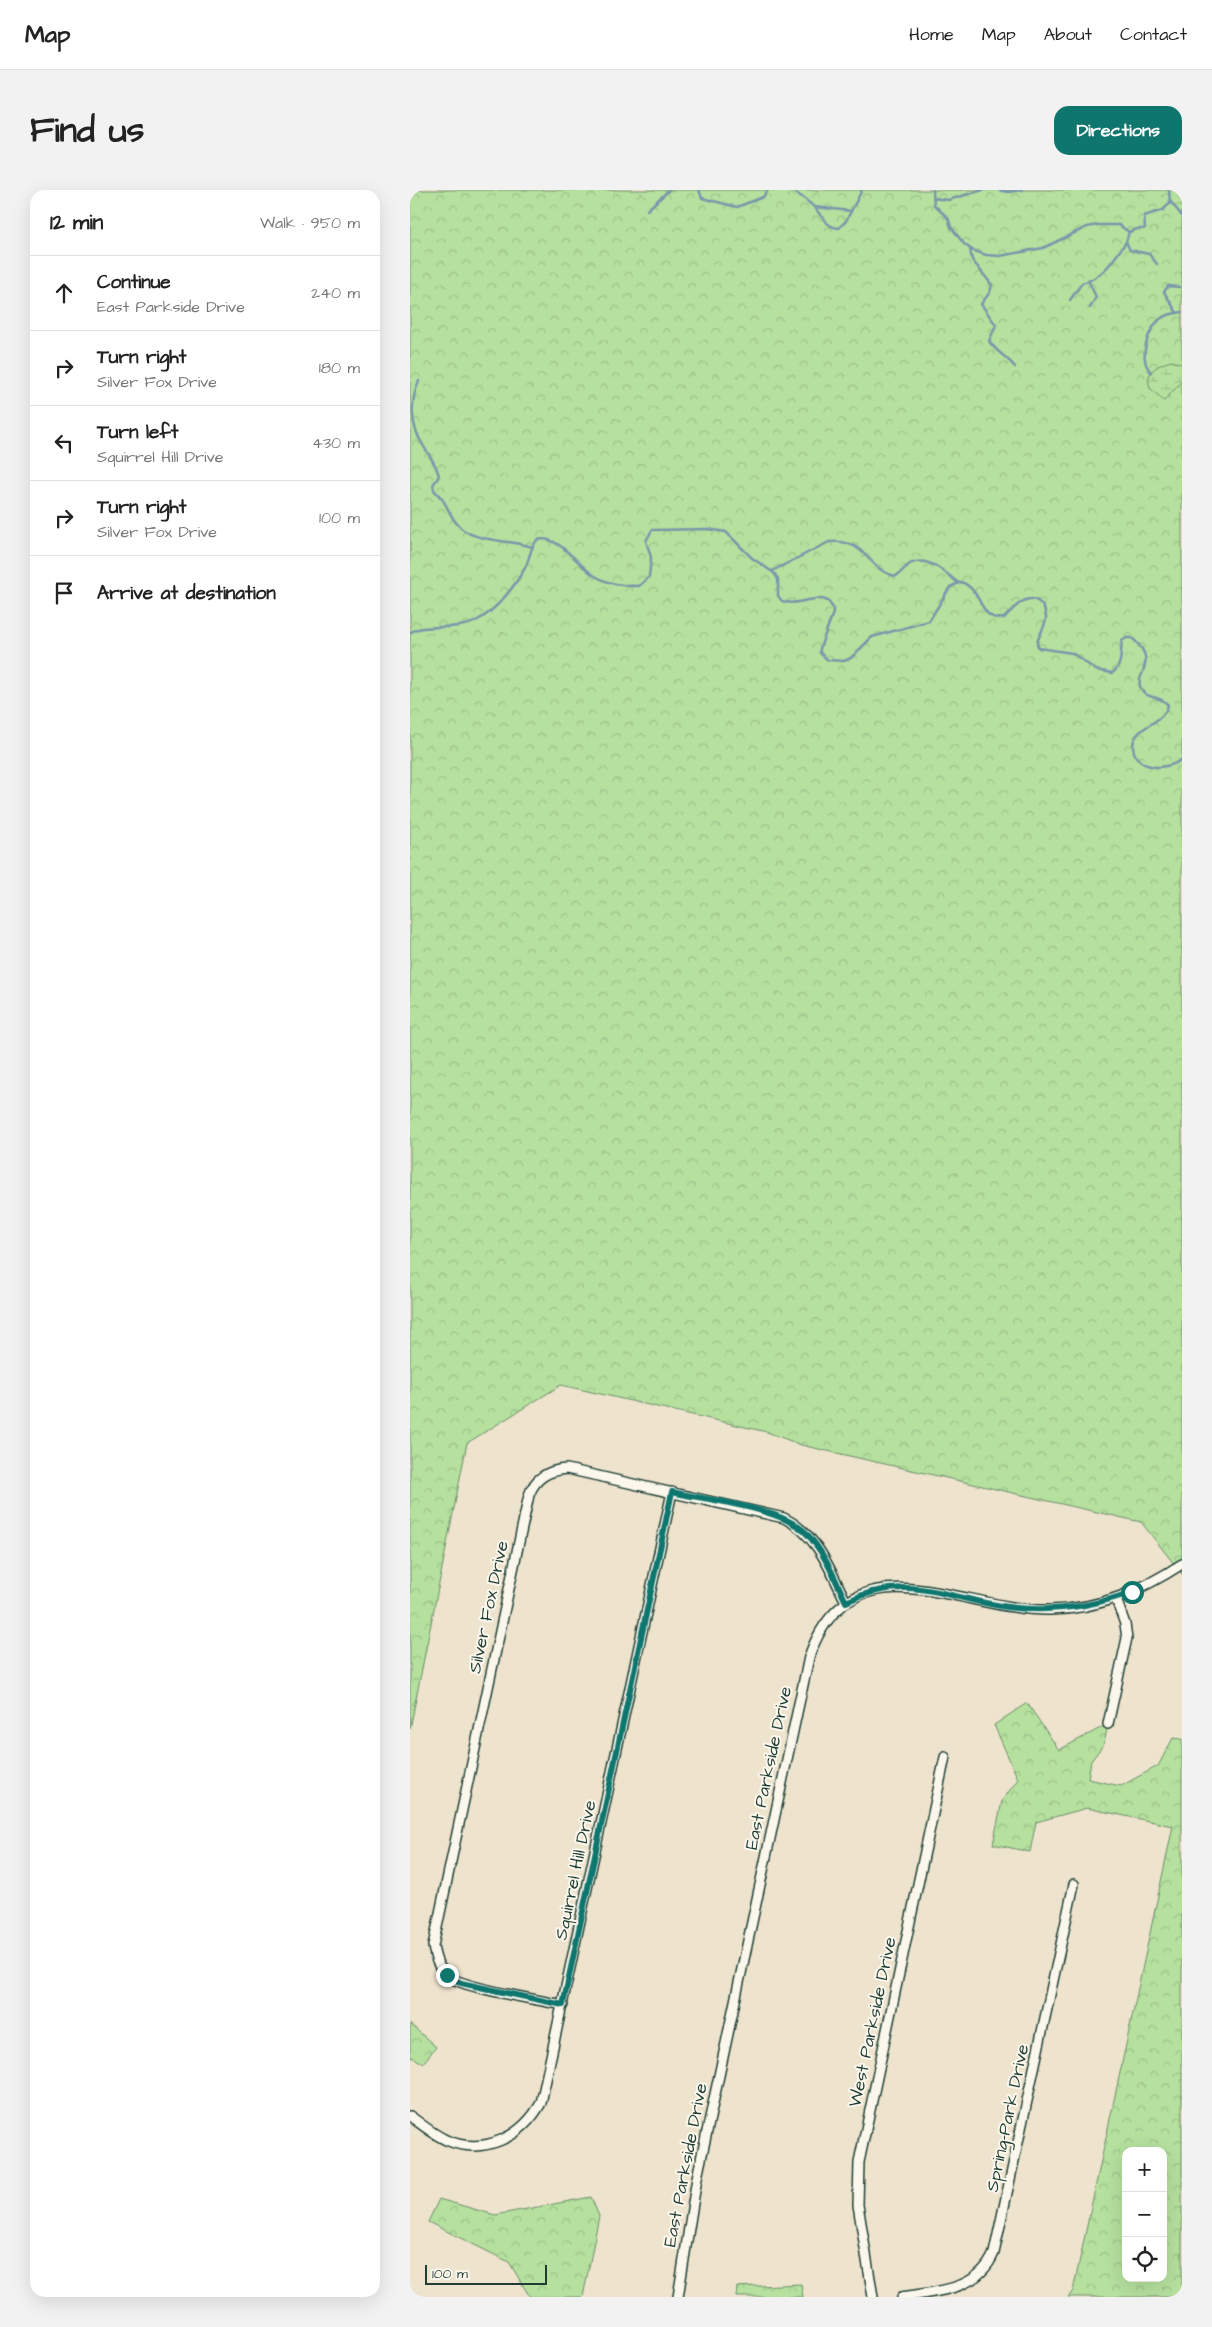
<!DOCTYPE html>
<html lang="en">
<head>
<meta charset="utf-8">
<style>
	:root { --surface:#fff; --page:#f2f2f2; --text:#222; --muted:#767676; --line:#e0e0e0; --accent:#0f766e }
	body { margin:0; font-family:"Architects Daughter",sans-serif; background:var(--page); color:var(--text) }
	.controls { position:absolute; right:15px; bottom:15px; display:grid; overflow:hidden; border-radius:10px; box-shadow:0 5px 20px #0002 }
	.controls button { width:45px; height:45px; display:grid; place-items:center; padding:0; border:0; border-bottom:1px solid var(--line); background:var(--surface); color:var(--text); font:25px sans-serif }
	.scale { position:absolute; left:15px; bottom:12px; width:122px; box-sizing:border-box; padding-left:5px; border:2px solid #1f3d34; border-top:0; font-size:14px; line-height:18px; white-space:nowrap; color:#1f3d34; -webkit-text-stroke:4px #fbf7ec; paint-order:stroke }
	.stop { position:absolute; width:15px; height:15px; margin:-11px; border:4px solid #0f766e; border-radius:50%; background:#fff }
	.stop.end { background:#0f766e; border-color:#fff; box-shadow:0 1px 5px #0008 }
	.list { margin:0; padding:0; list-style:none }
	h2 { display:flex; justify-content:space-between; align-items:center; height:65px; margin:0; padding:0 20px; font-size:21px }
	h2 small { font-size:16px; font-weight:400; color:var(--muted) }
	.list li { display:grid; grid-template-columns:32px 1fr auto; gap:15px; align-items:center; box-sizing:border-box; height:75px; padding:0 20px; border-top:1px solid var(--line) }
	.list b { display:block; font-size:19px; white-space:nowrap }
	.list p { margin:0; font-size:16px; white-space:nowrap; color:var(--muted) }
	.list em { font-size:16px; font-style:normal; color:var(--muted) }
	.icon { flex:none; width:28px; height:28px; fill:none; stroke:currentColor; stroke-width:2; stroke-linecap:round; stroke-linejoin:round }
	.map { position:relative; flex:none; width:772px; height:2107px; overflow:hidden; border-radius:15px }
	header { display:flex; align-items:center; gap:30px; box-sizing:border-box; height:70px; padding:0 25px; background:var(--surface); border-bottom:1px solid var(--line) }
	header strong { font-size:24px }
	nav { display:flex; gap:28px; margin-inline-start:auto; font-size:18px }
	.intro { display:flex; align-items:center; justify-content:space-between; box-sizing:border-box; height:120px; padding:0 30px }
	h1 { margin:0; font-size:35px }
	.button { padding:12px 22px; border-radius:15px; background:var(--accent); color:#fff; font-size:18px; font-weight:700 }
	main { display:flex; gap:30px; padding:0 30px }
	aside { flex:1; background:var(--surface); border-radius:15px; box-shadow:0 5px 20px #0002 }
	.map>svg:first-child { display:block }
	.forest { fill:url(#forest-crowns); stroke:#6a8e69; fill-rule:evenodd }
	.wetland { fill:url(#wetland-marsh); stroke:#6a8e69 }
	.lines { fill:none; stroke-linecap:round; stroke-linejoin:round }
	.stream { stroke:#7798ab; stroke-width:2.5 }
	.minor-casing { stroke:#1f3d34; stroke-width:12 }
	.minor { stroke:#fbf7ec; stroke-width:9 }
	.route { stroke:#0f766e; stroke-width:6 }
	.labels { text-anchor:middle; stroke-width:4; stroke-linejoin:round; paint-order:stroke }
	.street-label { font-size:18px; fill:#1f3d34; stroke:#fbf7ec }
</style>
</head>
<body>
<header>
<strong>Map</strong>
<nav><a>Home</a><a>Map</a><a>About</a><a>Contact</a></nav>
</header>
<div class="intro"><h1>Find us</h1><a class="button">Directions</a></div>
<main>
<aside>
<h2>12 min<small>Walk · 950 m</small></h2>
<ul class="list">
<li><svg class="icon" aria-label="ahead" viewBox="0 0 24 24"><path d="M12 20V5M6 11l6-6 6 6"/></svg><div><b>Continue</b><p>East Parkside Drive</p></div><em>240 m</em></li>
<li><svg class="icon" aria-label="right" viewBox="0 0 24 24"><path d="M7 20v-9h11M14 6l5 5-5 5"/></svg><div><b>Turn right</b><p>Silver Fox Drive</p></div><em>180 m</em></li>
<li><svg class="icon" aria-label="left" viewBox="0 0 24 24"><path d="M17 20v-9H6M10 6l-5 5 5 5"/></svg><div><b>Turn left</b><p>Squirrel Hill Drive</p></div><em>430 m</em></li>
<li><svg class="icon" aria-label="right" viewBox="0 0 24 24"><path d="M7 20v-9h11M14 6l5 5-5 5"/></svg><div><b>Turn right</b><p>Silver Fox Drive</p></div><em>100 m</em></li>
<li><svg class="icon" aria-label="arrive" viewBox="0 0 24 24"><path d="M6 21V4h12l-3 4 3 4H6"/></svg><div><b>Arrive at destination</b></div></li>
</ul>
</aside>
<div class="map">
<svg width="772" height="2107" viewBox="0 0 772 2107">
	<defs>
		<pattern id="forest-crowns" width="20" height="18" patternUnits="userSpaceOnUse" patternTransform="scale(1.25)"><rect width="20" height="18" fill="#b5e09e"/><path d="M2 6a3 3 0 1 1 6 0M12 15a3 3 0 1 1 6 0" fill="none" stroke="#9bc189"/></pattern>
		<pattern id="wetland-marsh" width="20" height="14" patternUnits="userSpaceOnUse" patternTransform="scale(1.25)"><rect width="20" height="14" fill="#b5e09e"/><path d="M1 5h8M5 5V1M11 12h8M15 12V8" fill="none" stroke="#9bc189"/></pattern>
	</defs>
	<rect width="100%" height="100%" fill="#eee3cd"/>
	<filter id="ink" filterUnits="userSpaceOnUse"><feTurbulence type="fractalNoise" baseFrequency=".02" numOctaves="2"/><feDisplacementMap in="SourceGraphic" scale="10" xChannelSelector="R" yChannelSelector="G"/><feConvolveMatrix kernelMatrix="1 2 1 2 8 2 1 2 1" color-interpolation-filters="sRGB"/></filter>
	<g filter="url(#ink)">
		<!-- forest -->
		<g class="forest">
			<polygon points="0,0 772,0 772,1384 731,1332 391,1255 357,1242 151,1195 57,1253 0,1539"/>
			<path d="M617 1513 649 1560 698 1534 694 1554 681 1571 678 1589 711 1596 748 1576 763 1548 772 1549V2107H658L663 2101 763 1636 677 1618 626 1632 620 1662 583 1654 592 1611 608 1589 584 1535ZM716 1961H753V2088H716Z"/>
			<polygon points="0,1834 26,1857 13,1873 0,1866"/>
			<polygon points="181,2007 189,2026 173,2107 120,2107 99,2072 18,2032 29,2009 85,2025"/>
			<polygon points="391,2094 393,2107 326,2107 327,2097"/>
		</g>
		<!-- wetland -->
		<path class="wetland" d="M761 171 772 174V191L754 211 740 198C734 181 748 175 761 171Z"/>
		<g class="lines">
			<!-- stream -->
			<g class="stream">
				<polyline points="289,0 292,8 327,17 353,7 358,0"/>
				<path d="M382 0C389 5 398 11 405 18 412 26 417 38 429 38L436 31 452 0"/>
				<polyline points="523,0 524,15 538,28 541,37 554,54 562,60 576,65 590,66 633,58 677,37 688,35 709,35 719,42 727,39 733,39 735,38 734,26 753,20 760,13 759,0"/>
				<polyline points="588,0 599,2 612,0"/>
				<polyline points="523,8 538,10 573,0"/>
				<polyline points="760,11 772,26"/>
				<polyline points="404,17 441,21"/>
				<polyline points="237,20 259,0"/>
				<polyline points="719,42 716,52 720,60 739,64 747,74"/>
				<path d="M560 59 562 70 582 95 580 102 571 114 586 135 579 151C585 161 597 167 605 177"/>
				<polyline points="679,92 686,107 680,118"/>
				<path d="M660 110 672 93C693 88 704 69 716 52"/>
				<polyline points="767,123 754,102 758,96 770,97"/>
				<path d="M741 182C728 169 737 141 750 129 756 124 765 123 772 122"/>
				<path d="M9 191C0 212 0 235 13 255 19 266 26 273 29 286L23 295 24 300C26 303 30 306 32 309 38 317 41 328 48 335 63 353 100 349 122 357"/>
				<path d="M362 381 419 352C458 348 457 381 486 386 493 382 497 373 505 372 521 368 537 384 547 392"/>
				<path d="M0 443C13 432 46 442 66 431 86 421 104 397 115 378 120 368 120 358 127 350 149 344 168 376 185 386 199 394 212 396 229 396L239 387 241 367 236 351 242 340 298 339 316 342 342 368 364 383 368 389V406L372 411C388 417 402 404 418 411L423 418V423L410 458V463L418 470 434 471 441 468 462 447 519 431 540 397 551 392C574 400 568 432 594 428 603 419 617 401 630 413 634 416 636 423 636 428 636 436 628 445 627 454L629 458 662 463 686 480 702 483C713 476 710 463 712 451L716 448H722C751 473 723 484 731 499 737 510 751 505 758 515 754 534 724 536 723 555 723 580 756 582 772 569"/>
			</g>
			<!-- minor casing -->
			<g class="minor-casing">
				<g id="minor">
					<polyline points="698,1534 717,1448 715,1434 706,1409"/>
					<path d="M153 1815C130 1810 52 1798 38 1786 28 1778 25 1768 23 1756L119 1305C125 1288 139 1280 157 1279L374 1328C408 1345 420 1380 436 1412"/>
					<path d="M0 1926C11 1934 23 1944 36 1950 74 1966 112 1947 131 1913L262 1302"/>
					<path d="M268 2107 287 1988 399 1467C441 1346 553 1422 641 1420 690 1419 732 1400 772 1374"/>
					<polyline points="463,2107 448,2015 449,1972 535,1567"/>
					<path d="M492 2107C527 2101 568 2101 584 2063L664 1694"/>
				</g>
			</g>
			<!-- minor -->
			<use href="#minor" class="minor"/>
		</g>
	</g>
	<g class="lines" filter="url(#ink)">
		<!-- route -->
		<path class="route" d="M37 1785 51 1793 153 1815 262 1302C297 1310 372 1318 396 1343 414 1361 425 1389 436 1412 501 1380 542 1412 606 1418 647 1422 684 1416 722 1402"/>
	</g>
	<g class="labels">
		<!-- street labels -->
		<g class="street-label">
			<text transform="translate(78 1417) rotate(-78)" y="6">Silver Fox Drive</text>
			<text transform="translate(358 1578) rotate(-78)" y="6">East Parkside Drive</text>
			<text transform="translate(165 1680) rotate(-78)" y="6">Squirrel Hill Drive</text>
			<text transform="translate(462 1832) rotate(-78)" y="6">West Parkside Drive</text>
			<text transform="translate(597 1928) rotate(-78)" y="6">Spring-Park Drive</text>
			<text transform="translate(275 1975) rotate(-79)" y="6">East Parkside Drive</text>
		</g>
	</g>
</svg>
<div class="controls">
<button>+</button>
<button>−</button>
<button><svg class="icon" aria-label="locate" viewBox="0 0 24 24"><circle cx="12" cy="12" r="6"/><path d="M12 2v4M12 18v4M2 12h4M18 12h4"/></svg></button>
</div>
<div class="scale">100 m</div>
<div class="stop" style="left:722px;top:1402px"></div>
<div class="stop end" style="left:37px;top:1785px"></div>
</div>
</main>
</body>
</html>
